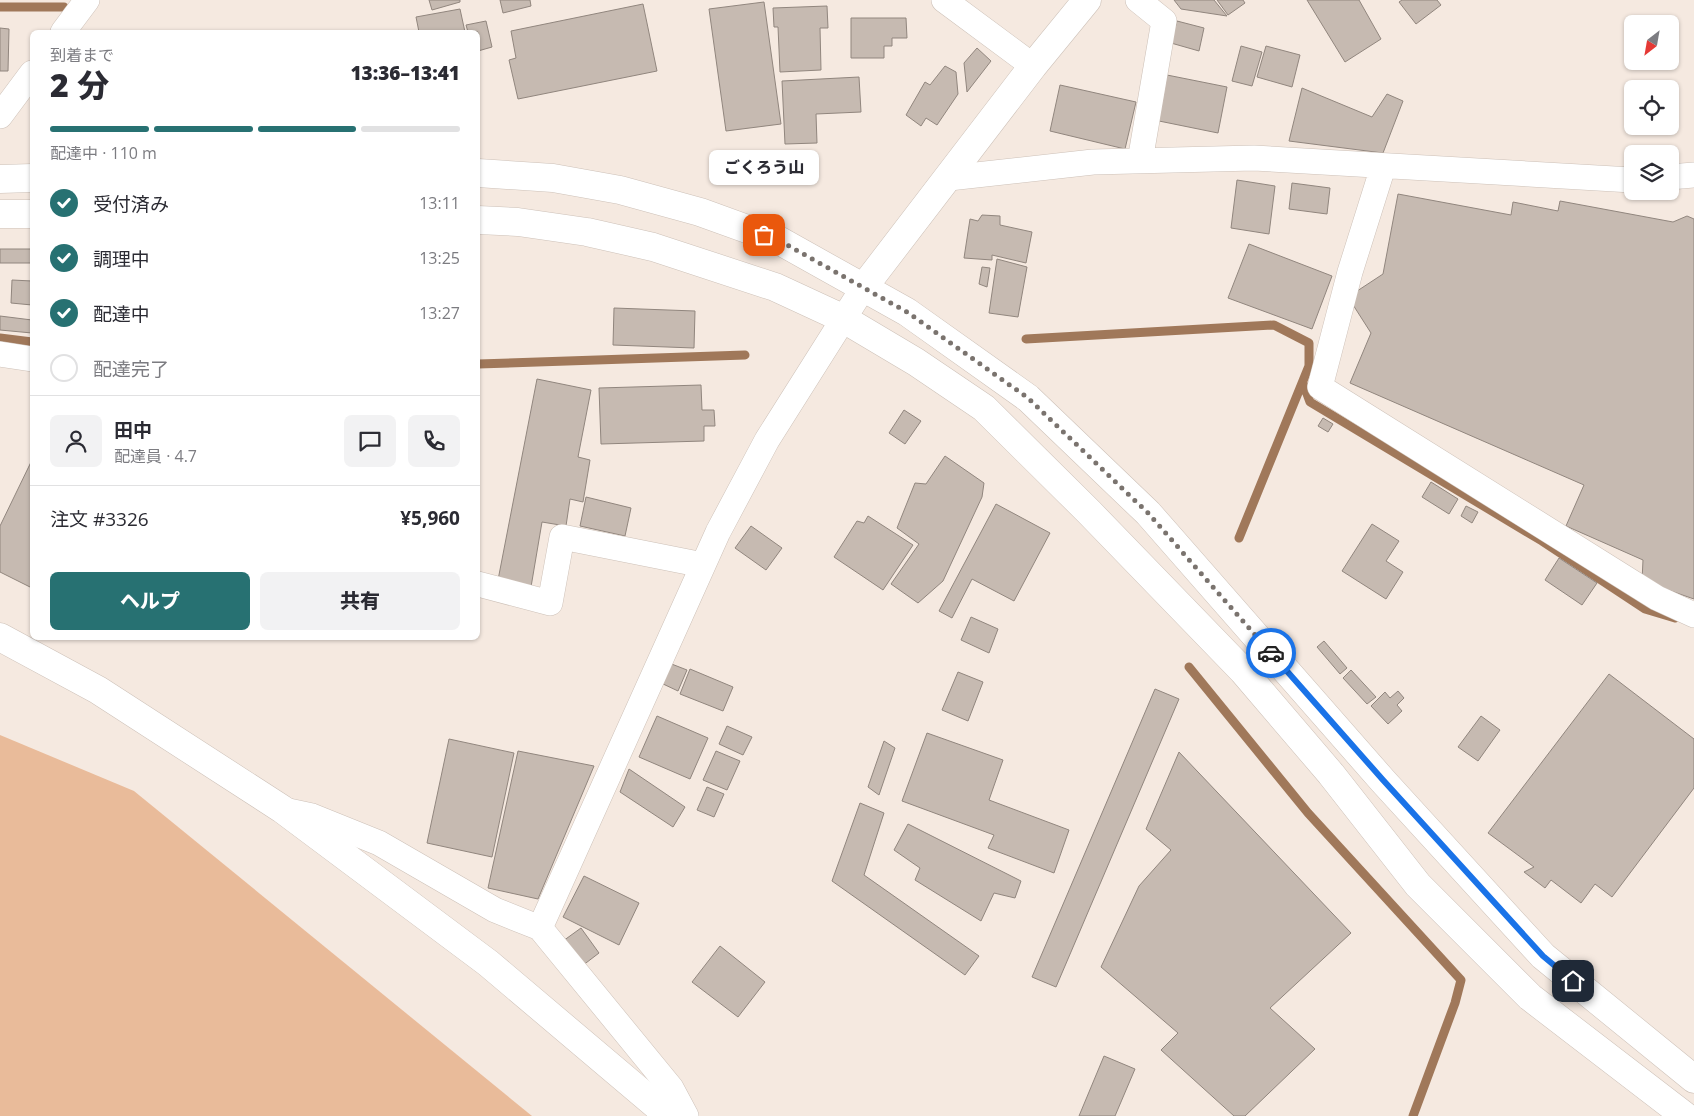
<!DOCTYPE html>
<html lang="ja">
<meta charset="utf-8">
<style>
body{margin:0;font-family:"Open Sans","Noto Sans JP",sans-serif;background:#f2f2f3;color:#2b2b33;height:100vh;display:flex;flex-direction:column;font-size:19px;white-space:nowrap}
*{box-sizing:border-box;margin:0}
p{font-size:16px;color:#7c7c81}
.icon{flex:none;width:28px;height:28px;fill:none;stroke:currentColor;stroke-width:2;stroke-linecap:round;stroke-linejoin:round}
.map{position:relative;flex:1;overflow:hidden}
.panel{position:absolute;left:30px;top:30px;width:450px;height:610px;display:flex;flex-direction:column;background:#fff;border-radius:8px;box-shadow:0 1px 4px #0004}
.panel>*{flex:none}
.needle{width:32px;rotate:211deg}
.controls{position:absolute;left:1624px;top:15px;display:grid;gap:10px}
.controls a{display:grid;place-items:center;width:55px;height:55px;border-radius:8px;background:#fff;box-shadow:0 1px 4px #0004;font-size:25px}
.pin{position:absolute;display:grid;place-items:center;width:42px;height:42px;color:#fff;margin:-21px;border-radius:10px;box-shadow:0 2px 8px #0006}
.courier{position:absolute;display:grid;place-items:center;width:50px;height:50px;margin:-25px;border:4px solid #1a73e8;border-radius:50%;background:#fff;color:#222;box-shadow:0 1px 6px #0007}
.bubble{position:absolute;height:35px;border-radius:8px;background:#fff;box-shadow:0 1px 4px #0004;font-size:16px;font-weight:800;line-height:35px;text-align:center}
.summary em{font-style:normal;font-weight:800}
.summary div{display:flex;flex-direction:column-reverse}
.summary{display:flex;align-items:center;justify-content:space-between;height:85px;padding:0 20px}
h1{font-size:32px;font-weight:800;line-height:38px}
.bar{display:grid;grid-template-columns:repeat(4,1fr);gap:8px 5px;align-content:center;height:60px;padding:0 20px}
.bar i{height:6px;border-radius:4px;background:#e1e1e2}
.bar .active{background:#277172}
.bar p{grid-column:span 4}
.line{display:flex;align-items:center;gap:12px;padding:0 20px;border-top:1px solid #e1e1e2}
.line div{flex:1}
.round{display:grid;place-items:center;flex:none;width:52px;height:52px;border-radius:8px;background:#f2f2f3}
ol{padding:0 20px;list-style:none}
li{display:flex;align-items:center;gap:15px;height:55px}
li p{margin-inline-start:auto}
li .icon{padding:5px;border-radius:50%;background:#277172;color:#fff;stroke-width:4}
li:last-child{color:#7c7c81}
li i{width:28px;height:28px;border:2px solid #e1e1e2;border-radius:50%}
.cta{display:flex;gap:10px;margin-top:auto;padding:10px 20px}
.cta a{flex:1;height:58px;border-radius:8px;background:#277172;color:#fff;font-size:20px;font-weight:800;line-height:58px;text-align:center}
.cta a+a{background:#f2f2f3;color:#2b2b33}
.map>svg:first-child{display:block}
.green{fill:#e9bb9a}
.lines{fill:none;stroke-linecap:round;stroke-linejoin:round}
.stream{stroke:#a0785a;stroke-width:9}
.building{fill:#c6bab1;stroke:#91867e}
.minor-casing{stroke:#cdc1b8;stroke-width:26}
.tertiary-casing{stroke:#cdc1b8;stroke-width:29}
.minor{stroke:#fff;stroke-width:25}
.tertiary{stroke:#fff;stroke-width:28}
.done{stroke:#7a736e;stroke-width:5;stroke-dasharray:0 9}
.route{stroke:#1a73e8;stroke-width:6}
</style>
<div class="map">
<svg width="1694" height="1116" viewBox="0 0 1694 1116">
<rect width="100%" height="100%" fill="#f5e9e0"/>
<path class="green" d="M0 735 134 791 532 1116H0Z"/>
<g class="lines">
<path class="stream" d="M0 7H64
M0 338 32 342
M1026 339 1274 325 1309 343V366L1239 538
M478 364 745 355
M1303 383 1310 402 1542 541 1645 609 1675 618
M1189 667 1308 813 1461 980 1455 1003 1413 1116"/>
</g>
<path class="building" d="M429 0H460V2L432 10Z
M500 0H530L531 6 503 13Z
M1174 0H1214L1227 16 1181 9Z
M1217 0H1243L1245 3 1228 15Z
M1307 0H1359L1381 39 1345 62Z
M1402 0H1437L1441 5 1416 24 1399 2Z
M764 2 781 124 726 131 709 9Z
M643 4 657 71 518 99 509 60 516 58 511 31Z
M827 6 828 28H820L821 70 780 72 778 27H774L773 8Z
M460 9 465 32H419L416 17Z
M851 18H906L907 38H892V46H884V58H851Z
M486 21 492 47 478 51V32H468L466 25Z
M1177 21 1204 28 1199 51 1171 43Z
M0 28 9 29 8 71H0Z
M1241 46 1262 52 1252 86 1232 81Z
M1266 46 1300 55 1292 87 1257 77Z
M977 48 991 61 967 92 964 63Z
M945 66 956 72 958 94 937 125 926 118 921 126 906 115 925 82 930 85Z
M1167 75 1227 87 1218 133 1159 121Z
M859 77 861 112 816 114 817 143 785 144 782 81Z
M1060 85 1136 102 1125 149 1050 131Z
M1302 88 1372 117 1387 94 1403 101 1383 153 1289 141Z
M1237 180 1275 186 1269 234 1231 228Z
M1292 183 1330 188 1327 214 1289 209Z
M1398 194 1511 215 1513 202 1558 211 1560 201 1673 222 1687 216 1694 219V599L1642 581 1643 560 1566 526 1584 485 1350 383 1371 333 1348 297 1383 274Z
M982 215 1000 216V225L1032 232 1026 263 992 255V260L964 258 970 219 978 221Z
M1249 244 1332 276 1312 329 1228 298Z
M0 249H32V263H0Z
M997 259 1027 267 1018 317 989 313Z
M982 267 990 268 987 287 979 284Z
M12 280 32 281V305L11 303Z
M614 308 695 311 694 348 613 345Z
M0 316 32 320V333L0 330Z
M537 379 591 390 578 457 590 460 583 502 570 499 566 526 542 522 531 587 498 580Z
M701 385 702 410H714L715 426H704V441L601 444 599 388Z
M904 410 921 421 905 444 889 433Z
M1323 418 1333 424 1328 432 1318 426Z
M945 456 984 483 982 497 943 581 918 603 891 584 919 544 897 528 915 483 926 484Z
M32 460V588L0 572V526Z
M1431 482 1458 499 1449 514 1422 497Z
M586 497 631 508 625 536 580 526Z
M996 504 1050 533 1014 601 972 579 952 618 939 611Z
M1466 506 1478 512 1472 523 1461 516Z
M868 516 913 545 883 590 834 557 857 521 864 523Z
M1372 524 1399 541 1386 561 1403 572 1386 599 1342 571Z
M751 526 782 548 766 570 735 548Z
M1559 558 1597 583 1582 605 1545 580Z
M971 617 998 629 989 653 961 640Z
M1324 641 1347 668 1340 674 1317 647Z
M669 663 687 670 678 691 661 683Z
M690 669 733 687 723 711 680 694Z
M1351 670 1376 697 1367 704 1343 678Z
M958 672 983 682 968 721 942 710Z
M1609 674 1694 739V788L1612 897 1595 884 1581 903 1551 880 1545 888 1524 872 1534 867 1488 833Z
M1155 689 1179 699 1056 987 1032 977Z
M1398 691 1404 698 1397 705 1402 711 1388 724 1371 706 1385 692 1390 698Z
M657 716 708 738 690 779 639 757Z
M1481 716 1500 730 1478 761 1458 747Z
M727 726 752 737 743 755 719 744Z
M927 733 1003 760 989 800 1069 830 1054 873 988 848 994 835 902 801Z
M449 739 514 753 492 857 427 843Z
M884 741 895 748 879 795 868 787Z
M518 751 594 766 538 899 488 888Z
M716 751 740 761 727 790 703 780Z
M1179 752 1351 933 1270 1008 1315 1049 1245 1116H1234L1161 1050 1178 1033 1101 967 1139 886 1171 850 1146 829Z
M629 769 685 807 673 827 620 792Z
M707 787 724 794 714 817 697 810Z
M860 803 884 813 864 875 979 956 965 975 832 881Z
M908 824 1021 881 1015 898 994 893 981 921 915 880 920 868 894 850Z
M584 876 639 903 619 945 563 917Z
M581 928 599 953 582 966 563 941Z
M720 946 765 982 738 1017 692 982Z
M1104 1056 1135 1069 1115 1116H1079Z"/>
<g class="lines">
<defs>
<path id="minor" d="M944 0 1033 66
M1138 0 1164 21 1140 161
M63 32 87 0
M0 116 32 73
M1383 167 1350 272 1320 387 1657 598 1694 615
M1670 177 1694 175
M949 178 1093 162 1254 158 1632 180
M0 354 32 359
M478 584 550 603 562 537 703 565
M284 810 312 816 379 843 495 910 540 928 671 1088 686 1116
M540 928 718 532 767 440 863 288"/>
<path id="tertiary" d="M478 173 553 178 620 190 700 212 780 241 907 312 1028 398 1148 513 1383 781 1543 956 1694 1079
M0 179 32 178
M0 214H32
M478 220 518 222 587 232 653 247 775 287 842 318 916 362 984 408 1089 512 1243 671 1331 774 1418 885 1530 997 1685 1116
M863 288 1033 66 1087 0
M0 637 98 690 282 809 488 963 669 1116"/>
</defs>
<use href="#minor" class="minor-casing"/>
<use href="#tertiary" class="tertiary-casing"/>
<use href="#minor" class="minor"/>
<use href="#tertiary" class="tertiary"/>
</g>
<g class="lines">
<path class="done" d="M764 235 780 241 907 312 1028 398 1148 513 1271 653"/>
<path class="route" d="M1271 653 1383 780 1543 956 1573 981"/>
</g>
</svg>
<div class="controls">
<a><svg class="needle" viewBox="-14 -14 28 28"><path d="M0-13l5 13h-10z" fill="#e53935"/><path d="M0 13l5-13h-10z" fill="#7c7c81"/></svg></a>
<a><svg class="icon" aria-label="locate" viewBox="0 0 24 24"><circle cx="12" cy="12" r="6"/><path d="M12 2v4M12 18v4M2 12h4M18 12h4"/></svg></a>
<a><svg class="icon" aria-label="layers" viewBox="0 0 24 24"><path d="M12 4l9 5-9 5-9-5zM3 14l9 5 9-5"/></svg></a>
</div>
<div class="pin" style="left:764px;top:235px;background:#ea580c"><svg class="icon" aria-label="bag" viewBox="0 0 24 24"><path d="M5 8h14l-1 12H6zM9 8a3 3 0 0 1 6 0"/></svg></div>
<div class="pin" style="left:1573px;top:981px;background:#1f2937"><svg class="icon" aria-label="home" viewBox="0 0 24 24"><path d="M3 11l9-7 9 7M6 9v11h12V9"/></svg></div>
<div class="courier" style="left:1271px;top:653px"><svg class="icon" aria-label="car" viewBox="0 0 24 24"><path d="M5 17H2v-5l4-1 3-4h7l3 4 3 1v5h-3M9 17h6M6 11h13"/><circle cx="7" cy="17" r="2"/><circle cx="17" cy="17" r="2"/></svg></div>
<div class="bubble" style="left:709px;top:150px;width:110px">ごくろう山</div>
<section class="panel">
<div class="summary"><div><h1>2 分</h1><p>到着まで</p></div><em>13:36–13:41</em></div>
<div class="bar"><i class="active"></i><i class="active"></i><i class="active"></i><i></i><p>配達中 · 110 m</p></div>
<ol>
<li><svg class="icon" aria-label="check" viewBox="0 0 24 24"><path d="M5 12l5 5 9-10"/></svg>受付済み<p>13:11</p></li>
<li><svg class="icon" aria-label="check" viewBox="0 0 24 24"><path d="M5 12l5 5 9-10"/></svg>調理中<p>13:25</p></li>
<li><svg class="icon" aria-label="check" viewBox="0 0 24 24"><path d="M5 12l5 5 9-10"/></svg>配達中<p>13:27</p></li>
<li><i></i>配達完了</li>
</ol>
<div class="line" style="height:90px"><a class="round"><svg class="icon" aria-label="person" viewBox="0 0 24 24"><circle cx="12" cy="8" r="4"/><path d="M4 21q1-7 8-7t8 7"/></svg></a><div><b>田中</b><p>配達員 · 4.7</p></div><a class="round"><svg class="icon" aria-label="chat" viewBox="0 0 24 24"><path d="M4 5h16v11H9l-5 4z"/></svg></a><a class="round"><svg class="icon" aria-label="phone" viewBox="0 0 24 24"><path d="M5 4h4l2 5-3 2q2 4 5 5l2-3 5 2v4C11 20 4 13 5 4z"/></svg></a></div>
<div class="line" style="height:65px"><div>注文 #3326</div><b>¥5,960</b></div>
<div class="cta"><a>ヘルプ</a><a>共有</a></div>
</section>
</div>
